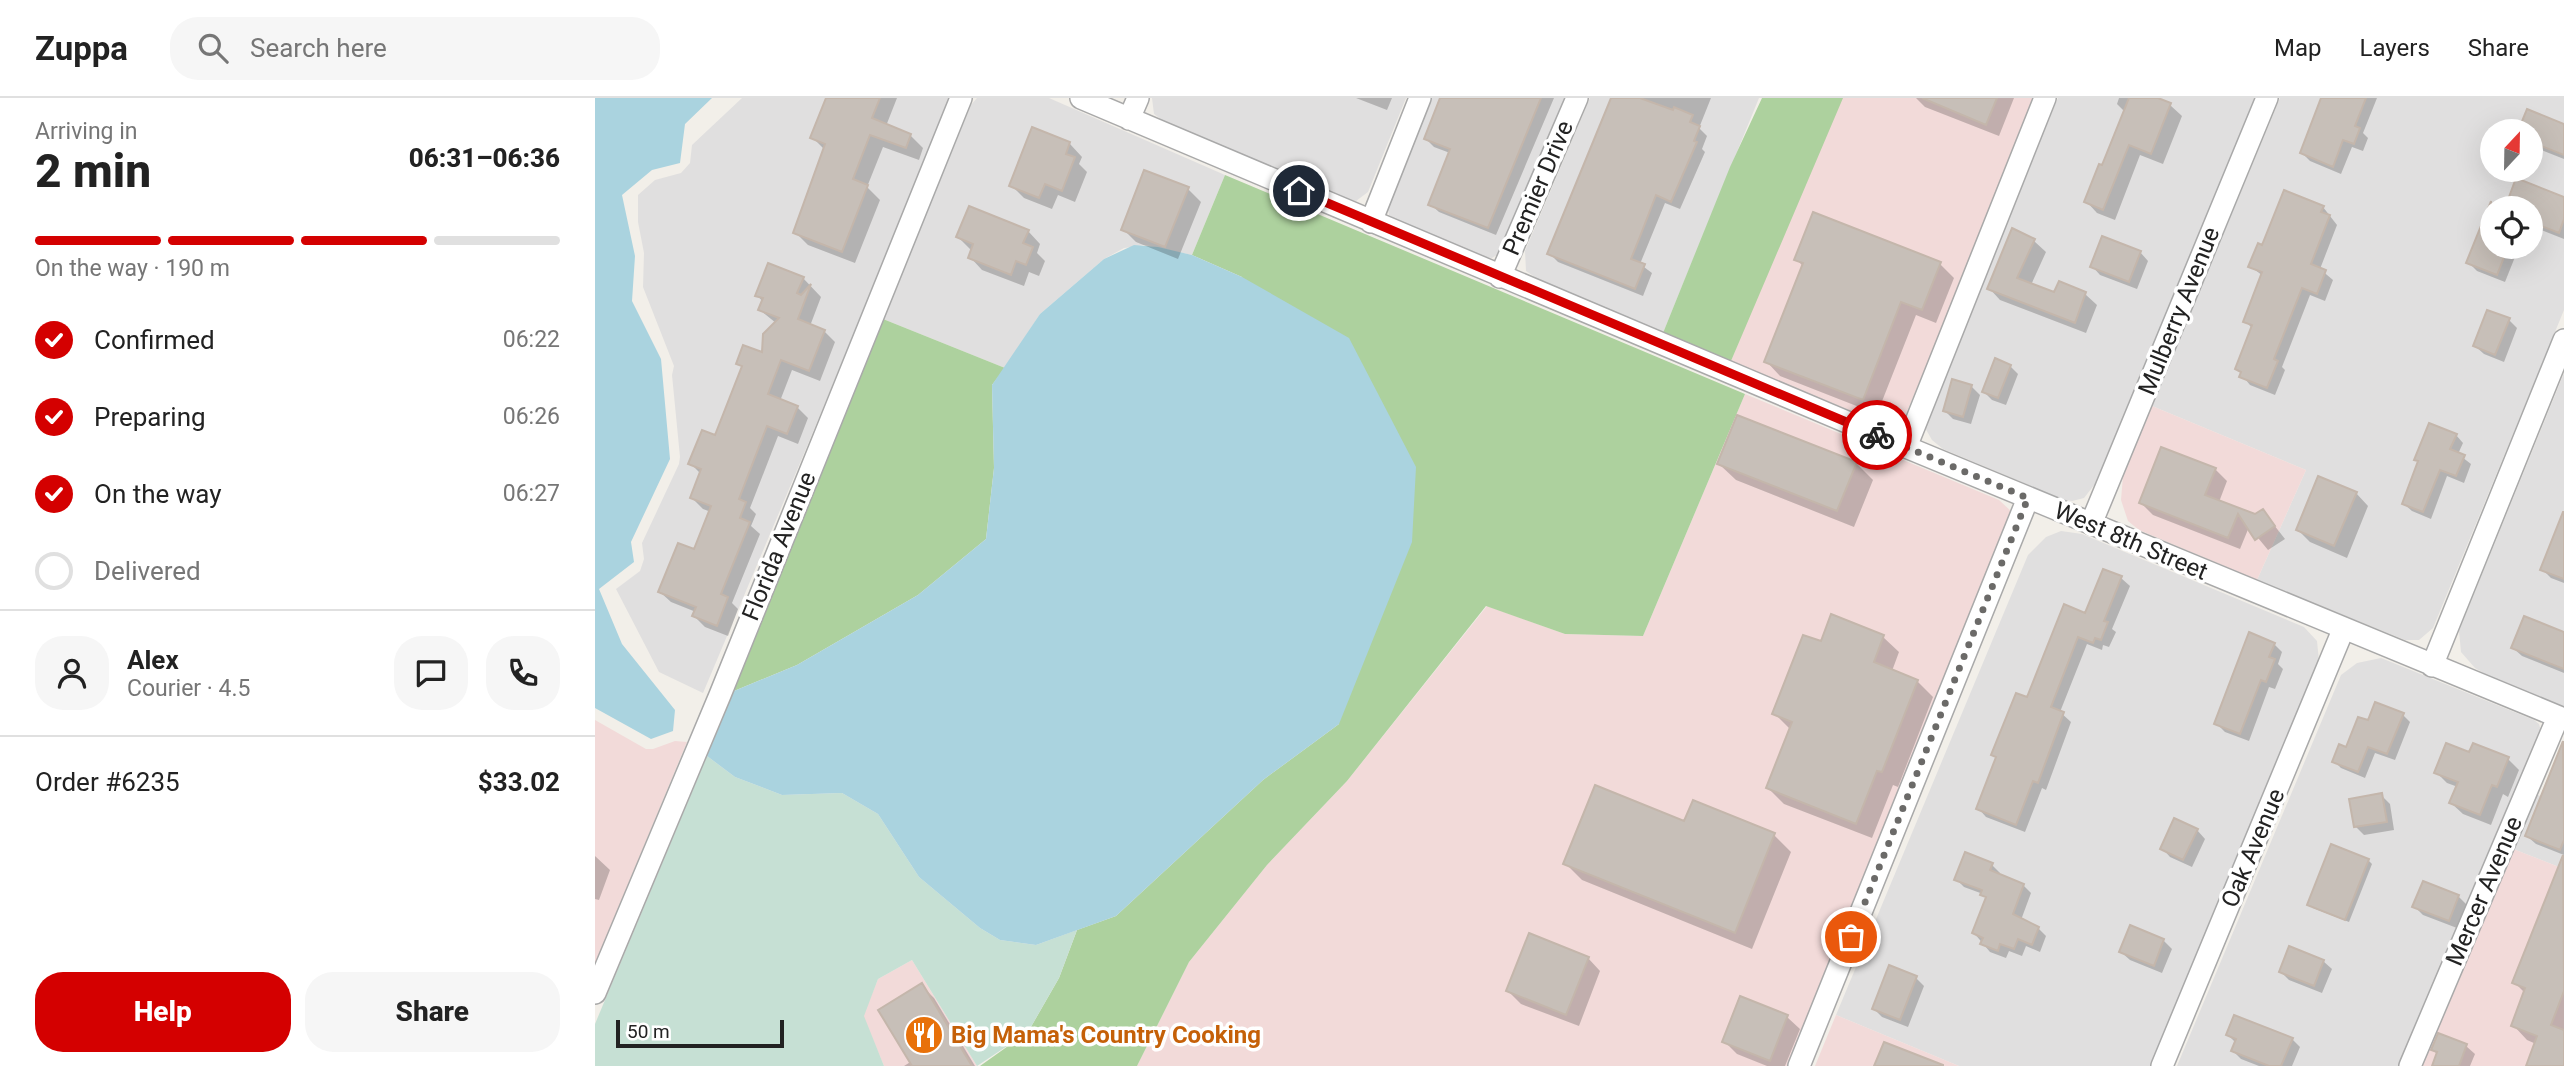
<!DOCTYPE html>
<meta charset="utf-8">
<style>
body{margin:0;font-family:Roboto,sans-serif;background:#f6f6f6;color:#222;height:100vh;display:flex;flex-direction:column;font-size:26px;white-space:nowrap}
*{box-sizing:border-box;margin:0}
p{font-size:23px;color:#767676}
.icon{flex:none;width:38px;height:38px;fill:none;stroke:currentColor;stroke-width:2;stroke-linecap:round;stroke-linejoin:round}
.map{position:relative;flex:1;overflow:hidden}
.side{display:flex;flex-direction:column;background:#fff;width:595px}
.side>*{flex:none}
.needle{width:46px;rotate:22deg}
.fabs{position:absolute;left:1885px;top:21px;display:grid;gap:14px}
.fabs a{display:grid;place-items:center;width:63px;height:63px;border-radius:50%;background:#fff;box-shadow:0 7px 28px #0002;font-size:35px}
.scale{position:absolute;left:21px;bottom:18px;width:168px;box-sizing:border-box;padding-left:7px;border:4px solid #222;border-top:0;font-size:19px;line-height:24px;white-space:nowrap;color:#222;-webkit-text-stroke:5px #fff;paint-order:stroke}
.pin{position:absolute;display:grid;place-items:center;width:60px;height:60px;color:#fff;margin:-30px;border:4px solid #fff;border-radius:50%;box-shadow:0 2px 7px #0007}
.courier{position:absolute;display:grid;place-items:center;width:70px;height:70px;margin:-35px;border:5px solid #d40000;border-radius:50%;background:#fff;color:#222;box-shadow:0 2px 9px #0007}
.overview em{font-style:normal;font-weight:800}
.overview div{display:flex;flex-direction:column-reverse}
.overview{display:flex;align-items:center;justify-content:space-between;height:119px;padding:0 35px}
h1{font-size:46px;font-weight:800;line-height:52px}
.bar{display:grid;grid-template-columns:repeat(4,1fr);gap:10px 7px;align-content:center;height:84px;padding:0 35px}
.bar i{height:9px;border-radius:5px;background:#e0e0e0}
.bar .on{background:#d40000}
.bar p{grid-column:span 4}
.line{display:flex;align-items:center;gap:18px;padding:0 35px;border-top:2px solid #e0e0e0}
.line div{flex:1}
.round{display:grid;place-items:center;flex:none;width:74px;height:74px;border-radius:28px;background:#f6f6f6}
ol{padding:0 35px;list-style:none}
li{display:flex;align-items:center;gap:21px;height:77px}
li p{margin-inline-start:auto}
li .icon{padding:7px;border-radius:50%;background:#d40000;color:#fff;stroke-width:4}
li:last-child{color:#767676}
li i{width:38px;height:38px;border:4px solid #e0e0e0;border-radius:50%}
.primary-button{display:flex;gap:14px;margin-top:auto;padding:14px 35px}
.primary-button a{flex:1;height:80px;border-radius:28px;background:#d40000;color:#fff;font-size:28px;font-weight:800;line-height:80px;text-align:center}
.primary-button a+a{background:#f6f6f6;color:#222}
header{display:flex;align-items:center;gap:42px;box-sizing:border-box;height:98px;padding:0 35px;background:#fff;border-bottom:2px solid #e0e0e0}
header strong{font-size:33px}
nav{display:flex;gap:38px;margin-inline-start:auto;font-size:24px}
.search{width:490px;height:63px;background:#f6f6f6;display:flex;align-items:center;gap:18px;box-sizing:border-box;padding:0 24px;border-radius:28px;color:#767676;font-size:26px}
main{display:flex;flex:1;min-height:0}
.map>svg:first-child{display:block}
.residential{fill:#e0dfdf;fill-rule:evenodd}
.commercial{fill:#f2dad9}
.forest{fill:#add19e}
.wetland{fill:#c6e0d4}
.water{fill:#aad3df}
.shadow{fill:#0003}
.building{fill:#c7bfb8;stroke:#c4b6ab;stroke-width:2}
.lines{fill:none;stroke-linecap:round;stroke-linejoin:round}
.minor-casing{stroke:#a9a9a9;stroke-width:24}
.minor{stroke:#fff;stroke-width:21}
.done{stroke:#6b6a68;stroke-width:7;stroke-dasharray:0 12.6}
.route{stroke:#d40000;stroke-width:9}
.labels{text-anchor:middle;dominant-baseline:central;stroke-width:7;stroke-linejoin:round;paint-order:stroke}
.street-label{font-size:24px;fill:#222;stroke:#fff}
.food-label{font-size:24px;font-weight:bold;fill:#c56008;stroke:#fff;text-anchor:start}
</style>
<header>
<strong>Zuppa</strong>
<div class="search"><svg class="icon" aria-label="search" viewBox="0 0 24 24"><circle cx="10" cy="10" r="6"/><path d="M15 15l6 6"/></svg>Search here</div>
<nav><a>Map</a><a>Layers</a><a>Share</a></nav>
</header>
<main>
<section class="side">
<div class="overview"><div><h1>2 min</h1><p>Arriving in</p></div><em>06:31–06:36</em></div>
<div class="bar"><i class="on"></i><i class="on"></i><i class="on"></i><i></i><p>On the way · 190 m</p></div>
<ol>
<li><svg class="icon" aria-label="check" viewBox="0 0 24 24"><path d="M5 12l5 5 9-10"/></svg>Confirmed<p>06:22</p></li>
<li><svg class="icon" aria-label="check" viewBox="0 0 24 24"><path d="M5 12l5 5 9-10"/></svg>Preparing<p>06:26</p></li>
<li><svg class="icon" aria-label="check" viewBox="0 0 24 24"><path d="M5 12l5 5 9-10"/></svg>On the way<p>06:27</p></li>
<li><i></i>Delivered</li>
</ol>
<div class="line" style="height:126px"><a class="round"><svg class="icon" aria-label="person" viewBox="0 0 24 24"><circle cx="12" cy="8" r="4"/><path d="M4 21q1-7 8-7t8 7"/></svg></a><div><b>Alex</b><p>Courier · 4.5</p></div><a class="round"><svg class="icon" aria-label="chat" viewBox="0 0 24 24"><path d="M4 5h16v11H9l-5 4z"/></svg></a><a class="round"><svg class="icon" aria-label="phone" viewBox="0 0 24 24"><path d="M5 4h4l2 5-3 2q2 4 5 5l2-3 5 2v4C11 20 4 13 5 4z"/></svg></a></div>
<div class="line" style="height:91px"><div>Order #6235</div><b>$33.02</b></div>
<div class="primary-button"><a>Help</a><a>Share</a></div>
</section>
<div class="map">
<svg width="1969" height="968" viewBox="0 0 1969 968">
<rect width="100%" height="100%" fill="#f2efe9"/>
<path class="residential" d="M147 0H356L213 346 108 595 64 574 21 491 45 473 49 461 47 445 84 366 85 359 77 277 79 268 48 189 49 155 43 124V97L60 82 86 75 95 65 97 47Z
M382 0H454L630 77 597 157 550 147 529 150 509 161 445 216 410 270 288 221 376 7Z
M557 0H811L773 94 761 103 752 101 570 24 559 16Z
M834 0H971L905 155 897 160 889 159 802 122 794 117 792 106Z
M995 0H1164L1068 235 949 185 931 173 930 153Z
M1463 0H1661L1500 386 1489 400 1477 403 1469 402 1348 351 1337 342 1329 328 1330 319Z
M1685 0H1969V212L1838 530 1824 542H1810L1662 482 1711 372 1557 308ZM1897 33H1936V72H1897ZM1897 110H1936V149H1897Z
M1969 275V610L1900 582 1880 570 1866 554 1864 533Z
M1466 433 1487 436 1709 529 1722 543 1724 563 1555 968H1364L1241 917 1433 457 1451 439Z
M1786 560 1939 622 1944 626 1947 636 1813 968H1582L1746 577 1762 565Z
M1936 694 1969 708V771L1913 749Z"/>
<path class="commercial" d="M1242 0H1444L1310 318 1305 325 1295 327 1268 318 1136 263Z
M1150 296 1404 402 1417 414 1294 722 1192 968H542L594 864 672 767 752 683 892 508 970 536 1048 538Z
M1557 308 1711 372 1662 482 1544 432 1533 423 1526 402 1528 378Z
M0 622 51 651H58L80 643 92 644 0 866Z
M1913 749 1969 771V968H1822Z
M317 862 382 968H289L268 918 283 881Z
M1241 917 1364 968H1220Z"/>
<path class="forest" d="M1167 0H1248L1136 263 1068 235 1135 69Z
M630 77 1150 296 1048 538 970 536 891 508 752 683 672 767 594 864 542 968H385L433 934 464 880 482 832 521 818 668 682 744 626 647 179 597 157Z
M288 221 410 270 397 287 399 370 391 441 323 497 202 567 139 593Z"/>
<path class="wetland" d="M112 658 140 679 187 697 247 695 283 716 324 779 385 830 405 842 441 847 482 832 464 880 433 934 382 968 317 862 283 881 269 918 289 968H0V926Z"/>
<path class="water" d="M0 0H117L90 26 85 65 57 72 27 97 40 158 37 203 66 261 75 361 36 444 39 464 4 491 27 546 80 612 78 633 56 641 0 610Z
M539 147 563 149 597 157 647 179 754 240 821 369 817 444 744 626 668 682 521 818 441 847 405 842 385 830 324 779 283 716 247 695 187 697 140 679 112 658 139 593 202 567 323 497 391 441 399 370 397 287 445 216 509 161Z"/>
<path class="shadow" d="M233 0H302L291 28 315 37 328 50 324 62 288 49 272 89 285 102 260 165 213 147 200 134 230 52 217 39Z
M761 0H797L792 12Z
M848 0H959L901 137 844 114 835 106 855 55 839 49 831 41Z
M1018 0H1116L1104 30 1112 38 1107 51 1110 54 1085 111 1070 105 1045 166 1057 175 1048 198 963 164 954 155Z
M1321 0H1419L1404 38 1330 9Z
M1524 0H1558L1575 7 1587 18 1568 66 1545 57 1520 122 1502 115 1491 103 1530 14 1522 6Z
M1735 0H1782L1768 35 1773 40 1768 53 1757 49 1746 76 1715 63 1707 55Z
M1933 14 1969 28V61L1936 48V33H1925Z
M438 31 475 46 487 59 484 66 492 74 480 104 463 97 457 111 429 100 416 87Z
M1922 82 1969 101V141L1936 128V110H1911Z
M593 91 606 104 583 161 541 144 528 131Z
M1728 109 1742 127 1725 171 1738 182 1730 203 1715 197 1687 269 1690 272 1680 297 1655 287 1642 271 1658 231 1650 223 1668 178 1655 168 1668 149Z
M1886 132 1897 137V149H1924L1910 184 1882 173 1874 165Z
M433 133 445 146 442 155 450 163 444 178 434 174 429 188 387 172 375 159 377 153 363 139Z
M1439 143 1451 154 1436 187 1460 197 1490 196 1502 207 1491 235 1405 202 1394 190Z
M1545 154 1553 163 1542 191 1505 177 1497 168Z
M1201 161 1345 166 1359 180 1341 225 1321 217 1282 316 1185 278 1171 263 1208 168Z
M208 180 226 199 215 228 229 233 240 244 225 283 197 272 185 303 202 309 213 320 203 346 183 338 155 410 161 416 156 428 165 436 137 505 143 511 133 538 110 529 99 518 101 514 76 504 65 494 100 454 116 414 108 411 97 400 106 376 95 365 121 340 148 271 143 265 169 257 181 225 165 212 168 204 162 197Z
M1914 222 1922 230 1909 264 1889 256 1880 248Z
M1415 268 1423 276 1411 307 1397 302 1389 294Z
M1376 288 1385 297 1376 326 1358 321 1350 313Z
M1861 337 1868 345 1863 356 1876 366 1869 385 1852 378 1836 421 1817 413 1809 406Z
M1261 365 1278 382 1259 429 1141 382 1124 366Z
M1620 371 1632 383 1624 404 1660 418 1668 413 1690 441 1673 452 1654 429 1645 451 1558 417 1546 405Z
M1761 395 1773 408 1752 460 1715 444 1703 432Z
M1969 429V485L1956 480 1947 471Z
M1509 473 1526 480 1535 488 1517 531 1521 534 1514 549 1508 547 1507 552 1492 546 1465 614 1476 624 1451 692 1447 690 1430 734 1391 719 1383 710 1402 661 1398 657 1491 517Z
M1969 535V575L1927 558 1918 550Z
M1288 539 1304 554 1297 573 1322 583 1338 599 1303 689 1298 687 1277 740 1189 706 1173 690 1196 632 1179 615 1227 546Z
M1679 546 1687 554 1683 566 1688 571 1680 591 1674 589 1654 643 1630 634 1621 625Z
M1808 617 1815 624 1800 662 1780 655 1770 680 1746 670 1739 663 1752 651 1774 625Z
M1875 656 1913 661 1924 672 1913 699 1908 696 1896 727 1868 716 1856 705 1863 689 1852 685 1841 674Z
M1964 657 1969 659V757L1941 746 1932 738Z
M1786 697 1795 706 1799 732 1769 737 1761 729Z
M1099 705 1179 737 1196 754 1157 851 987 782 970 765 1090 725Z
M1602 732 1610 741 1597 769 1575 759 1567 750Z
M0 758 15 772 4 802 0 801Z
M1773 762 1777 766 1754 824 1718 810 1714 806Z
M1397 767 1405 775 1404 777 1428 787 1436 795 1426 822 1443 830 1451 838 1445 854 1431 848 1427 858 1414 853 1411 860 1395 854 1379 835 1392 801 1388 796 1369 789 1361 781Z
M1960 781 1969 784V968H1933L1941 946 1932 942 1918 927 1930 895 1920 885Z
M1863 798 1872 807 1862 830 1828 817 1819 808Z
M1568 842 1577 851 1567 875 1535 862 1526 854Z
M993 860 1005 873 984 928 926 906 913 893Z
M1728 863 1737 871 1727 895 1694 882 1686 874Z
M1321 880 1329 888 1313 929 1287 919 1279 911Z
M326 887 339 900 380 968H309L317 963Z
M1192 919 1205 931 1190 968H1172L1142 956 1129 943Z
M1633 937 1697 941 1705 949 1697 968H1664L1646 961 1638 953 1641 945Z
M1871 948 1880 956 1875 968H1839L1843 957 1838 952Z"/>
<path class="building" d="M231 0H285L277 20 316 36 311 50 275 37 258 81 273 87 247 154 198 135 230 46 215 40Z
M845 0H946L893 130 833 107 855 51 829 41Z
M1016 0H1045L1078 12 1079 9 1098 17 1095 24 1105 28 1099 43 1102 44 1076 104 1061 97 1046 136 1036 161 1050 166 1040 191 952 156Z
M1327 0H1402L1391 27Z
M1534 0H1563L1576 5 1556 56 1534 47 1508 112 1489 104 1504 66 1507 67Z
M1726 0H1771L1760 28 1765 30 1759 46 1748 42 1738 69 1705 55Z
M1932 11 1969 26V57L1936 44V33H1923Z
M437 29 475 44 471 56 480 59 467 93 450 86 444 100 414 88Z
M549 72 594 89 570 149 526 132Z
M1921 80 1969 99V121L1964 135 1936 124V110H1910Z
M1689 92 1729 108 1726 114 1735 117 1716 166 1731 172 1722 196 1707 190 1679 261 1683 263 1672 290 1644 279 1646 274 1640 271 1657 227 1648 224 1667 174 1653 169 1663 145 1667 147Z
M1896 103 1897 149H1913L1902 177 1871 165Z
M374 108 434 132 428 145 438 149 431 167 421 163 416 177 373 160 378 146 361 139Z
M1218 114 1346 164 1327 212 1306 204 1268 302 1169 264 1208 165 1199 162Z
M1417 130 1440 141 1422 180 1459 194 1464 183 1491 194 1480 225 1392 191Z
M1507 138 1546 153 1534 184 1495 169Z
M173 165 209 179 202 195 206 197 216 186 203 221 230 232 214 273 186 262 173 296 203 308 192 336 172 328 144 401 151 404 145 420 155 424 126 496 133 499 122 528 97 518 101 509 63 494 83 445 99 451 116 408 95 400 106 371 93 366 107 332 120 337 147 268 141 266 148 247 167 254 168 236 184 220 163 212 168 200 160 198Z
M1892 212 1915 220 1900 257 1878 248Z
M1400 260 1416 267 1403 300 1387 294Z
M1357 281 1377 287 1368 319 1348 313Z
M1142 317 1262 364 1242 413 1122 366Z
M1834 325 1862 336 1855 351 1870 357 1861 378 1845 372 1828 414 1807 406 1823 363 1819 362Z
M1566 349 1621 370 1610 397 1660 416 1668 411 1680 428 1660 442 1643 416 1633 440 1544 405Z
M1723 378 1762 394 1739 448 1701 432Z
M1968 414H1969V481L1945 472Z
M1508 471 1527 478 1509 523 1513 524 1506 542 1500 540 1498 545 1483 539 1456 609 1469 614 1443 685 1438 683 1421 727 1381 711 1401 659 1396 657 1421 595 1432 599 1469 506 1490 515Z
M1236 516 1289 537 1279 564 1323 582 1287 674 1282 673 1261 726 1171 690 1197 624 1177 616 1208 537 1226 543Z
M1929 518 1969 534V571L1916 550Z
M1654 534 1680 545 1674 559 1680 561 1671 584 1666 582 1645 636 1619 626Z
M1780 604 1809 615 1792 656 1773 649 1763 674 1737 664 1744 646 1751 649 1763 619 1773 622Z
M1968 643 1969 742 1965 752 1930 738Z
M1851 645 1874 654 1878 645 1914 659 1902 689 1897 687 1885 717 1854 705 1863 684 1839 675Z
M1000 687 1089 723 1098 702 1180 735 1140 835 968 766Z
M1787 695 1792 724 1759 729 1754 701Z
M1579 720 1603 731 1588 762 1565 751Z
M1736 746 1774 761 1750 822 1712 807Z
M1370 754 1398 765 1395 772 1429 786 1418 816 1444 829 1437 847 1423 841 1419 851 1405 846 1403 853 1385 846 1388 840 1377 835 1391 799 1385 797 1387 792 1359 782Z
M1968 757 1969 893 1956 927 1969 932V968H1931L1942 938 1916 928 1930 890 1917 885Z
M1828 783 1864 797 1854 823 1817 809Z
M1535 827 1569 841 1559 868 1524 854Z
M934 835 994 859 971 917 911 893Z
M1694 848 1729 862 1719 888 1684 874Z
M1294 867 1322 878 1305 922 1277 911Z
M327 885 377 968H317L283 912Z
M1145 898 1193 917 1175 963 1127 944Z
M1639 917 1698 940 1686 968H1674L1636 953 1641 941 1631 937Z
M1843 935 1872 946 1864 968H1837L1842 954 1836 952Z
M1289 944 1348 967V968H1279Z"/>
<g class="lines">
<defs>
<path id="minor" d="M486 0 1311 349 1969 621
M534 21 543 0
M776 124 825 0
M905 179 982 0
M1311 349 1450 0
M1496 426 1672 0
M1837 568 1969 242
M0 895 125 597 366 0
M1204 968 1433 400
M1567 968 1748 532
M1815 968 1963 619"/>
</defs>
<use href="#minor" class="minor-casing"/>
<use href="#minor" class="minor"/>
</g>
<g class="lines">
<path class="done" d="M1256 839 1433 400 1282 337"/>
<path class="route" d="M704 93 1282 337"/>
</g>
<defs>
<symbol id="restaurant-disc" viewBox="-11 -11 22 22"><circle r="9.5" fill="#e8710a" stroke="#fff"/><path d="M-5-6h1v4h1v-4h1v4h1v-4h1v5L-1.5 .5V6h-2V.5L-5-1ZM5-6V6H3V1.5H1.5Q1.5-4 5-6Z" fill="#fff"/></symbol>
</defs>
<g fill-rule="evenodd">
<use href="#restaurant-disc" x="307" y="915" width="44" height="44"/>
</g>
<g class="labels">
<g class="street-label">
<text transform="translate(943 90) rotate(-67)">Premier Drive</text>
<text transform="translate(1584 213) rotate(-68)">Mulberry Avenue</text>
<text transform="translate(1536 443) rotate(23)">West 8th Street</text>
<text transform="translate(184 448) rotate(-68)">Florida Avenue</text>
<text transform="translate(1658 750) rotate(-67)">Oak Avenue</text>
<text transform="translate(1889 793) rotate(-67)">Mercer Avenue</text>
</g>
<g class="food-label">
<text x="356" y="937">Big Mama's Country Cooking</text>
</g>
</g>
</svg>
<div class="fabs">
<a><svg class="needle" viewBox="-14 -14 28 28"><path d="M0-13l5 13h-10z" fill="#e53935"/><path d="M0 13l5-13h-10z" fill="#767676"/></svg></a>
<a><svg class="icon" aria-label="locate" viewBox="0 0 24 24"><circle cx="12" cy="12" r="6"/><path d="M12 2v4M12 18v4M2 12h4M18 12h4"/></svg></a>
</div>
<div class="scale">50 m</div>
<div class="pin" style="left:1256px;top:839px;background:#ea580c"><svg class="icon" aria-label="bag" viewBox="0 0 24 24"><path d="M5 8h14l-1 12H6zM9 8a3 3 0 0 1 6 0"/></svg></div>
<div class="pin" style="left:704px;top:93px;background:#1f2937"><svg class="icon" aria-label="home" viewBox="0 0 24 24"><path d="M3 11l9-7 9 7M6 9v11h12V9"/></svg></div>
<div class="courier" style="left:1282px;top:337px"><svg class="icon" aria-label="bike" viewBox="0 0 24 24"><circle cx="6" cy="16" r="4"/><circle cx="18" cy="16" r="4"/><path d="M6 16l4-8h5l3 8M10 8l3 8H6M13 5h3"/></svg></div>
</div>
</main>
